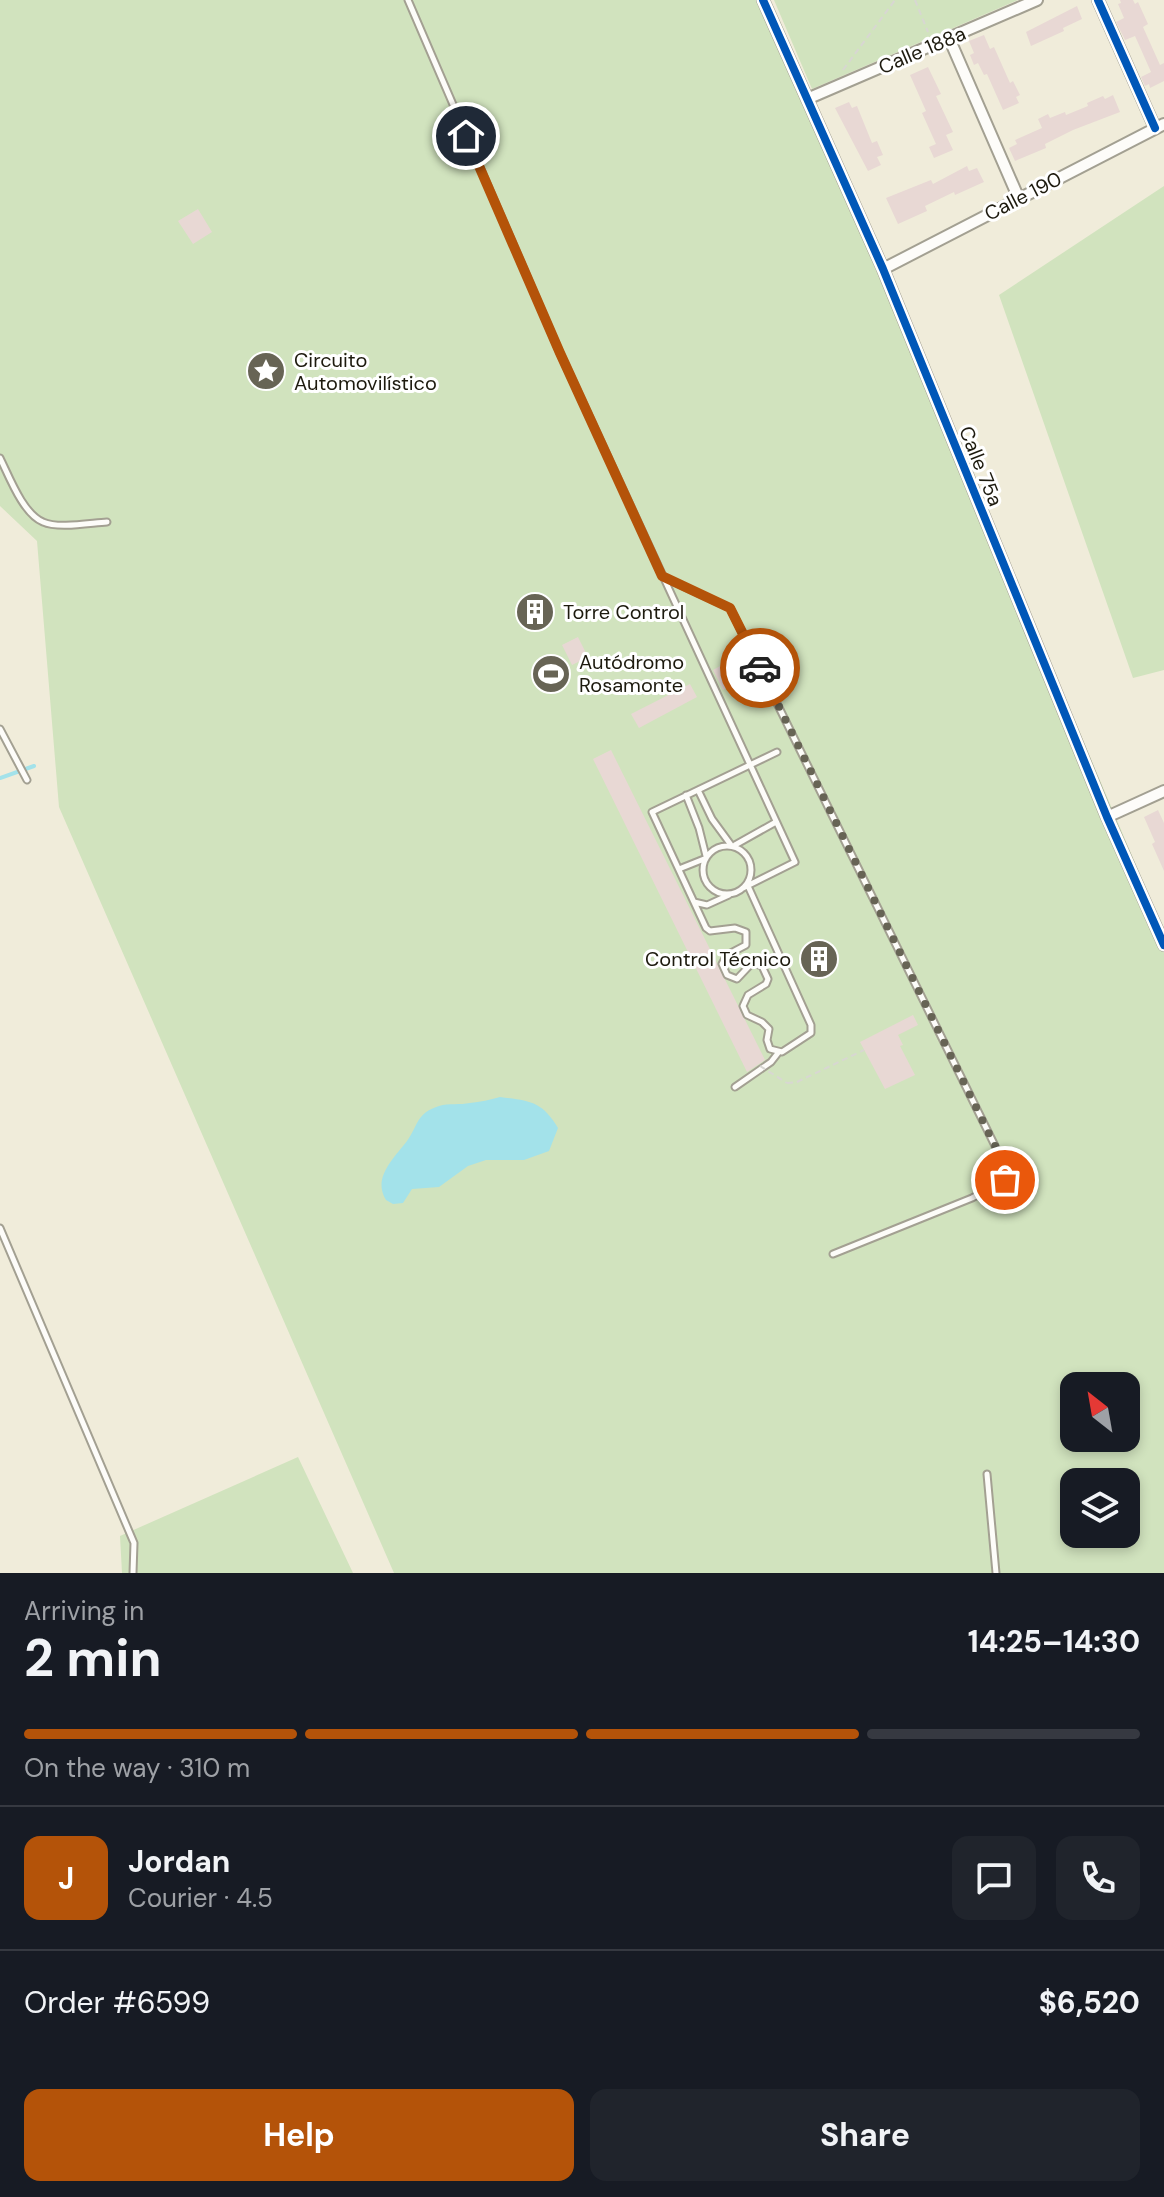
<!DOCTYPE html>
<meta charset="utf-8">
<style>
body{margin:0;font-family:"DM Sans",sans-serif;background:#20242c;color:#f1f3f6;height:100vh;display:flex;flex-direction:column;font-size:30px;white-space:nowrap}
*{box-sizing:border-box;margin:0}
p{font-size:26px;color:#9ea1a6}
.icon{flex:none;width:44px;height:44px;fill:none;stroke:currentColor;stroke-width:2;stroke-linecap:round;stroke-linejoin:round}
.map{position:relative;height:1573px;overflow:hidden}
.details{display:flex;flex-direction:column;background:#171b24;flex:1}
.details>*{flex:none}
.needle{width:52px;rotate:329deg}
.fabs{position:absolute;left:1060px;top:1372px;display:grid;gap:16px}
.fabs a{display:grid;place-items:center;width:80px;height:80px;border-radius:16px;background:#171b24;box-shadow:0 4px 12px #0003;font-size:40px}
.pin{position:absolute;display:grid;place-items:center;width:68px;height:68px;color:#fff;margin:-34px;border:4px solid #fff;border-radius:50%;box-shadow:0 2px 8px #0007}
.courier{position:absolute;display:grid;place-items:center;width:80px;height:80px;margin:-40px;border:6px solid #b45309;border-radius:50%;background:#fff;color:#222;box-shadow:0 2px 10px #0007}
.overview em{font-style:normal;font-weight:700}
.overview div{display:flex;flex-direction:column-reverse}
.overview{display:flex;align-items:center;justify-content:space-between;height:136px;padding:0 24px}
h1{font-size:52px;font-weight:700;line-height:60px}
.bar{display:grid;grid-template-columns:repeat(4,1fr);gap:12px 8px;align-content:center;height:96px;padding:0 24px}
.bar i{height:10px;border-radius:6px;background:#363941}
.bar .on{background:#b45309}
.bar p{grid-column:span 4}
.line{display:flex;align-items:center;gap:20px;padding:0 24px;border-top:2px solid #363941}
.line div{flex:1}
.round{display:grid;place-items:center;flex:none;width:84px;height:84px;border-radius:16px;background:#20242c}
.button{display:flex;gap:16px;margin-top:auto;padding:16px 24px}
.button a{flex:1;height:92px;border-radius:16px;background:#b45309;color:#fff;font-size:32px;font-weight:700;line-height:92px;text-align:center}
.button a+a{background:#20242c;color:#f1f3f6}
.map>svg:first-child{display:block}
.green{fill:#d1e3be;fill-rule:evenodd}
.water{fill:#a3e2ea}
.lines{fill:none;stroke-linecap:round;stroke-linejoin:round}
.stream{stroke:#a3e2ea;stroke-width:4}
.building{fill:#e8d8d4}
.lane-casing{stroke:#a3a092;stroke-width:9}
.street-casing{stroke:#a3a092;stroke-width:14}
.path{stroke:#d8d7d2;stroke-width:2;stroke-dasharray:6 4;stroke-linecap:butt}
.lane{stroke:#fdfcf9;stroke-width:5}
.street{stroke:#fdfcf9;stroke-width:10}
.path-bridge{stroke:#d8d7d2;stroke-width:2;stroke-dasharray:6 4;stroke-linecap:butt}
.cycleway-casing{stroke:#fff;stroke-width:13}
.cycleway{stroke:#0057b8;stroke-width:8}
.done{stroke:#676455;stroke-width:8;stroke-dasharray:0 14.4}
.route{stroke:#b45309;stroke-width:10}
.labels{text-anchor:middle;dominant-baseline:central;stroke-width:6;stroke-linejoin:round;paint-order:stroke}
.street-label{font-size:20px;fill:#1d1a0e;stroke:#fff}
.poi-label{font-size:20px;fill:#1d1a0e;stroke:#fff;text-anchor:start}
</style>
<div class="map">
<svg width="1164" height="1573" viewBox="0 0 1164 1573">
<rect width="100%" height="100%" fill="#f0ecda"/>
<path class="green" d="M0 0H763L883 269 1164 931V1573H394L59 807 37 541 0 506ZM1074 1386H1126V1438H1074ZM1074 1482H1126V1534H1074Z
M774 0H1018L812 89Z
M1164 186V670L1133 678 999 295Z
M298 1457 353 1573H122L120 1536Z"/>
<path class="water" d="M500 1097C530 1101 542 1101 558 1128L549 1151 524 1160H486L468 1166 439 1187 412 1189 403 1203 393 1204 386 1200C372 1178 394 1158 407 1141 418 1126 416 1113 439 1106 449 1103 460 1105 470 1103 480 1102 490 1100 500 1097Z"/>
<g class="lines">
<path class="stream" d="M0 778 34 766"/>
</g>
<path class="building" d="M1120 0H1133L1135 4 1138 2 1148 24 1143 27 1160 65 1164 63V81L1150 88 1149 84 1145 86 1141 77 1151 72 1135 36 1125 40 1116 22 1124 18 1118 4 1121 3Z
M1077 6 1082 19 1063 28 1064 31 1031 46 1026 32Z
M984 35 990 49 994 47 1010 83 1013 81 1020 95 1016 97 1019 103 1003 110 987 74 984 75 978 63 974 65 970 55 974 53 969 41Z
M928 67 941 94 936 96 953 132 946 135 953 150 934 158 929 147 936 144 922 113 926 111 910 75Z
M1113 95 1120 112 1073 130 1045 144 1046 148 1015 161 1009 148 1017 144 1015 140 1042 128 1038 119 1048 114 1050 118 1065 112 1066 115 1088 106 1087 103 1103 96 1105 99Z
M849 102 852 108 857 106 872 143 877 141 883 155 877 157 881 165 868 171 835 108Z
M967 166 969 171 977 168 984 182 955 195 954 192 925 206 927 211 898 224 886 198 931 180 933 184Z
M198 209 212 232 193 244 178 221Z
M545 599 551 610 539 620 542 626 528 625 521 612 524 604Z
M578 637 588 657 572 665 562 645Z
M742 654 753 674 723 690 713 670Z
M690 684 697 697 639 728 631 714Z
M611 750 765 1060 747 1072 593 759Z
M1158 810 1164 823V871L1152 844 1155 842 1144 817Z
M822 940 837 967 816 978 802 951Z
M913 1015 918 1025 898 1035 903 1045 900 1046 915 1075 885 1089 860 1042Z"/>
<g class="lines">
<defs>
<path id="lane" d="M408 0 560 353 795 862 743 888
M0 458C9 476 23 514 43 522 58 529 90 523 107 522
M663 577 730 608 1001 1158 1005 1180 972 1198 833 1254
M0 729 27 780
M698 790 712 819 731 845
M686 795 699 828 706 856
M735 845 776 822
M703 870a24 24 0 1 1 48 0a24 24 0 1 1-48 0Z
M679 869 704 859
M748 886 811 1025V1033L782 1052 770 1049 767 1040 769 1029 762 1022 747 1015 743 1006 748 995 766 984 768 979 762 966 752 963 737 979 727 975 722 964 727 955 746 945V932L735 928 710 931 706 928 652 812 777 752
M694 902 707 905 729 895
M735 1087 771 1062 778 1053
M0 1228 134 1543 133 1573
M987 1474 996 1573"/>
<path id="street" d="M763 0 883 269 1107 817 1164 945
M1098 0 1155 128
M949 38 1019 199
M807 99 1037 0
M883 269 1164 124
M1107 817 1164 791"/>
</defs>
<use href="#lane" class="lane-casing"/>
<use href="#street" class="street-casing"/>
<path class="path" d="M915 0 928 32
M843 70 895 0
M787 1083 797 1082 864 1050"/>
<use href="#lane" class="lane"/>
<use href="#street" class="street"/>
<path class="path-bridge" d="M760 1066 787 1083"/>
<defs>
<path id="cycleway" d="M763 0 883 269 1107 817 1164 945
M1098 0 1155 128"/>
</defs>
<use href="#cycleway" class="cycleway-casing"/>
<use href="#cycleway" class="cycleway"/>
</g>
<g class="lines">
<path class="done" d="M760 668 1001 1158 1005 1180"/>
<path class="route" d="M466 136 560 353 662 576 730 608 760 668"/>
</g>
<defs>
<symbol id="sight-disc" viewBox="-11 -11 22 22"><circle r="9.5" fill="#676455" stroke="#fff"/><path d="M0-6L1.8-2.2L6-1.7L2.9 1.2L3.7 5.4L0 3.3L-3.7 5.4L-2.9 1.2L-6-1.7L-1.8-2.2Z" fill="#fff"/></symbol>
<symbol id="building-disc" viewBox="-11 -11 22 22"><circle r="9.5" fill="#676455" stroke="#fff"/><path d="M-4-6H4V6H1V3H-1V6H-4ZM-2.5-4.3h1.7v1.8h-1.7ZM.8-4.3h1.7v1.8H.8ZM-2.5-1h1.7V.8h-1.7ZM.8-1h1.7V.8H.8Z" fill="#fff"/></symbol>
<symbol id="stadium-disc" viewBox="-11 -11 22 22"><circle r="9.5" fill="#676455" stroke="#fff"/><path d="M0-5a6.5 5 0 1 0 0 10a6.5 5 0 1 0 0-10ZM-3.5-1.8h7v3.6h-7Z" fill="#fff"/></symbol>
</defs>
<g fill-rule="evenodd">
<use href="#sight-disc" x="244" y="349" width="44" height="44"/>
<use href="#building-disc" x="513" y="590" width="44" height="44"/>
<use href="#stadium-disc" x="529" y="652" width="44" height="44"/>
<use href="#building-disc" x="797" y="937" width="44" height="44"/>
</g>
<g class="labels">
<g class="street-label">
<text transform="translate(922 50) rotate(-23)">Calle 188a</text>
<text transform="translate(1023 196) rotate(-27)">Calle 190</text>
<text transform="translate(981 466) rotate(68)">Calle 75a</text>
</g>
<g class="poi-label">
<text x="294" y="360">Circuito<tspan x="294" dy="23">Automovilístico</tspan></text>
<text x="563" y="612">Torre Control</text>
<text x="579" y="662">Autódromo<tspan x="579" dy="23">Rosamonte</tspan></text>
<text x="791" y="959" text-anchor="end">Control Técnico</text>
</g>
</g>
</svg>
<div class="fabs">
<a><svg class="needle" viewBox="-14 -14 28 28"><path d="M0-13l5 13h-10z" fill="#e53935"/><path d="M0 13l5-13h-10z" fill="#9ea1a6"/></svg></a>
<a><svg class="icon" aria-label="layers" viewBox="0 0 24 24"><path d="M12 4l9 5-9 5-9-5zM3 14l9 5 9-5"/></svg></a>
</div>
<div class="pin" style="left:1005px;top:1180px;background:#ea580c"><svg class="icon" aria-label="bag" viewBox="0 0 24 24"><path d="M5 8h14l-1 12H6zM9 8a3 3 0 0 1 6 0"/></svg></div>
<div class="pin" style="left:466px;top:136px;background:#1f2937"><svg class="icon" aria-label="home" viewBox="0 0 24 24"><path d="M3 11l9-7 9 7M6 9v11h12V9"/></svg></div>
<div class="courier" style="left:760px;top:668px"><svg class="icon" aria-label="car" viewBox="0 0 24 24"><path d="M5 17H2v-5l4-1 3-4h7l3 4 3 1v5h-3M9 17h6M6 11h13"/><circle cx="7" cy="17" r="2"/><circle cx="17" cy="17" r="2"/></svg></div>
</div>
<section class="details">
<div class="overview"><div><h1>2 min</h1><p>Arriving in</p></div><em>14:25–14:30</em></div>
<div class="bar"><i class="on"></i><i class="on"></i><i class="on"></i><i></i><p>On the way · 310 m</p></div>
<div class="line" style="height:144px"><b class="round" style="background:#b45309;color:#fff">J</b><div><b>Jordan</b><p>Courier · 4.5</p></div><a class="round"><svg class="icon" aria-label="chat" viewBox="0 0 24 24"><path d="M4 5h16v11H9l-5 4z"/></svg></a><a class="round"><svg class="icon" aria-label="phone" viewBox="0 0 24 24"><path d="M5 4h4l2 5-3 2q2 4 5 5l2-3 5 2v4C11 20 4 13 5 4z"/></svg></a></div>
<div class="line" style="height:104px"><div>Order #6599</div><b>$6,520</b></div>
<div class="button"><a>Help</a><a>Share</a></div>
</section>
